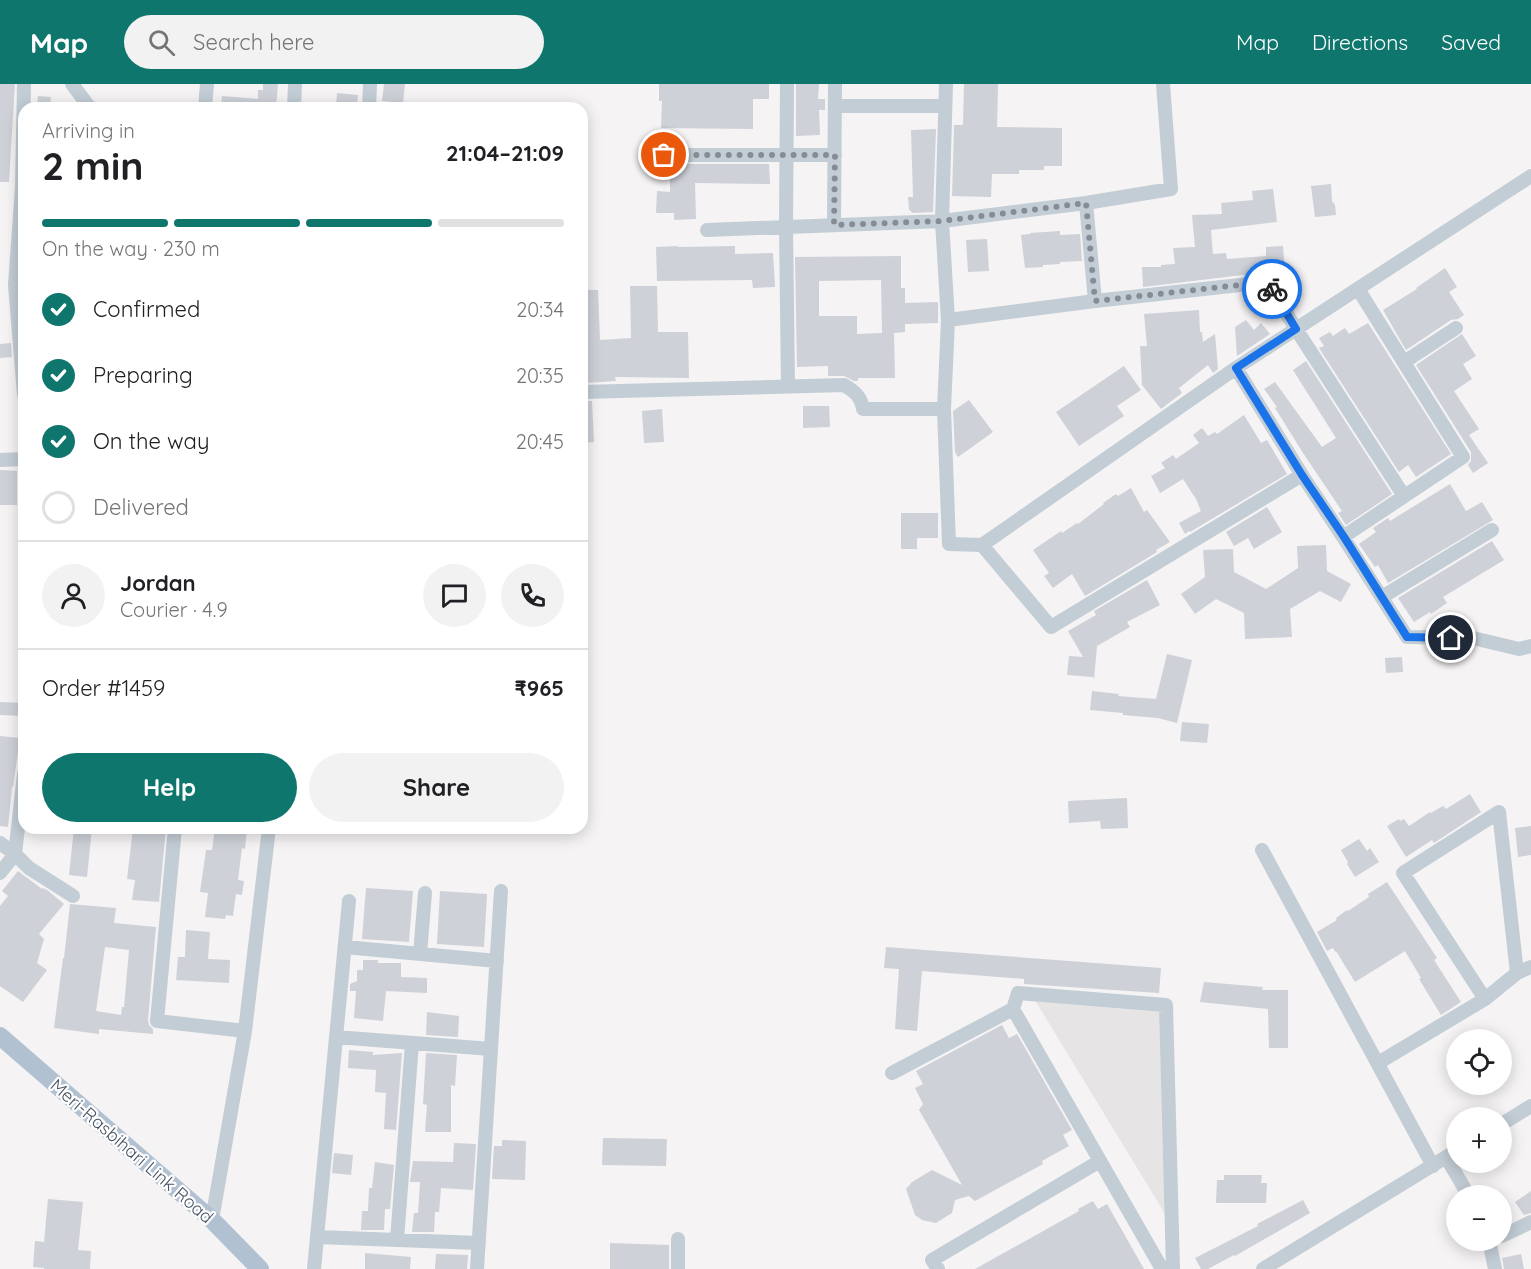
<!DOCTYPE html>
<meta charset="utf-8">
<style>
body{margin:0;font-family:Quicksand,sans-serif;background:#f2f2f2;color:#202124;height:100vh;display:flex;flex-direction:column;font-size:22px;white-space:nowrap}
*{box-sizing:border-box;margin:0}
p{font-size:20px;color:#757577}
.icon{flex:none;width:33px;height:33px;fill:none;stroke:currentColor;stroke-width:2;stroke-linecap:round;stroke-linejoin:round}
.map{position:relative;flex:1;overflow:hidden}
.sheet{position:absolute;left:18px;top:18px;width:570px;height:732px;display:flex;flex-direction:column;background:#fff;border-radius:18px;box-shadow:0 3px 15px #0003}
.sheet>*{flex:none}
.tools{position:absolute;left:1446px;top:945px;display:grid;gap:12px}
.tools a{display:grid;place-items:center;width:66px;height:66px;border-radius:50%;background:#fff;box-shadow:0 3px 15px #0003;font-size:30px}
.pin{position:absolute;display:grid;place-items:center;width:51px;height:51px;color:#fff;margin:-26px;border:3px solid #fff;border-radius:50%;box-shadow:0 2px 6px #0007}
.courier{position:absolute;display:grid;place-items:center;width:60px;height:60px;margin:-30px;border:4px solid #1a73e8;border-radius:50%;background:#fff;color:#222;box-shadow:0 2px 8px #0007}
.overview em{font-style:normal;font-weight:700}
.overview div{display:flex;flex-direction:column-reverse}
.overview{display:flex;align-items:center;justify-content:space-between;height:102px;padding:0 24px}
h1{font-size:39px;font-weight:700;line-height:45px}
.bar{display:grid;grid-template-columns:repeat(4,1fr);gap:9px 6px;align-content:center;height:72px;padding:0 24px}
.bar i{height:8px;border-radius:4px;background:#e0e0e0}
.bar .on{background:#0f766e}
.bar p{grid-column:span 4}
.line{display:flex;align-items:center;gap:15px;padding:0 24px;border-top:2px solid #e0e0e0}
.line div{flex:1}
.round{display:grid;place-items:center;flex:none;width:63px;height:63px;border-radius:32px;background:#f2f2f2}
ol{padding:0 24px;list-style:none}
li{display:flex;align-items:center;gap:18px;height:66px}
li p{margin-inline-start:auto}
li .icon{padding:6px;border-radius:50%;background:#0f766e;color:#fff;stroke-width:4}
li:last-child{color:#757577}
li i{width:33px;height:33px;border:3px solid #e0e0e0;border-radius:50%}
.button{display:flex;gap:12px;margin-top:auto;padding:12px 24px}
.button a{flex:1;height:69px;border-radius:36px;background:#0f766e;color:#fff;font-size:24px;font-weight:700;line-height:69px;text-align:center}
.button a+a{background:#f2f2f2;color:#202124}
header{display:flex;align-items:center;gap:36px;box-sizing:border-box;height:84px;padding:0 30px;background:#0f766e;color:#fff}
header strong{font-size:28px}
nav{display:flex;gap:33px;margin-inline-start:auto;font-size:21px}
.search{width:420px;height:54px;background:#f2f2f2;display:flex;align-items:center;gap:15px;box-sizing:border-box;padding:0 21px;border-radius:33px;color:#757577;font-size:22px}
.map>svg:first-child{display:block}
.education{fill:#e6e4e5}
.building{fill:#ced1d8;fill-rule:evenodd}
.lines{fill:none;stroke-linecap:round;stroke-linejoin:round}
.minor{stroke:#c3cdd5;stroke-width:14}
.major{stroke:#b1c1d2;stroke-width:18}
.done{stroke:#858c95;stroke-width:6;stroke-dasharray:0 10.8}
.route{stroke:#1a73e8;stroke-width:8}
.labels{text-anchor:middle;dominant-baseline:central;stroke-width:4.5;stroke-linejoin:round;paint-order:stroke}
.street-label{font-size:18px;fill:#495562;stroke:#fff}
</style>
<header>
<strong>Map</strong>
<div class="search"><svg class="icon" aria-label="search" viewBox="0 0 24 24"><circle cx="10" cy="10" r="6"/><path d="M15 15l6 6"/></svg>Search here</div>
<nav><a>Map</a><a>Directions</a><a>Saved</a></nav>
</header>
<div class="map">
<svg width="1531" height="1185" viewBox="0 0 1531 1185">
<rect width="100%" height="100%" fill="#f5f3f3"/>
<path class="education" d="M1030 908 1166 921 1167 1133Z"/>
<path class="building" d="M0 0H15L9 98H0Z
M263 0H278L276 24H221L222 12 258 15V6H263Z
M384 0H405L403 19 382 17Z
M659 0H769V15H753V45L661 44 662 17H659Z
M796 0H819L818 15H825V26H819L820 51 796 52Z
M964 0H998L997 43 1062 44V82H1044V86H1019V90H992L991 113 952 112 954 45V41H963Z
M337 9 358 11 357 24H336Z
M38 12 51 13 50 24H37Z
M936 45 933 128 912 129 911 127 909 126 908 113H913L911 46Z
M670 80H769L770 100 695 99 696 135 674 136V129H656L657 107 670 108Z
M1331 100 1332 117 1335 121 1336 131 1315 133 1311 102Z
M1273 105 1277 138 1211 146 1213 170 1226 169 1227 175 1266 172V163L1283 162 1285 186 1143 203 1142 183H1161V181L1175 180 1173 164 1195 163 1192 131 1222 130 1221 119 1253 116 1252 107Z
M1060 147V151L1080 150 1082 177 1060 178V180L1043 181V183L1025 184 1021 151 1030 150V149Z
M987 155 989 187 968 188 966 156Z
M678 162V163L735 162V170L773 169 775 203 753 204 752 196 657 197 656 163Z
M901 172V204H905V219L938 218V239L905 240V248L894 249 895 294H858V297H854L844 292H828V282L797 283 795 173ZM881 196 882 249 857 250V232H819V197Z
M1445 184 1457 203 1449 208 1464 231 1458 235 1451 236 1406 266 1383 226 1417 205 1416 204Z
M630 202H657L658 248H688L689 294 615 293 616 297 585 299 582 263V206H598L600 256 631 254Z
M1199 226 1200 248H1202L1203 258 1215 250 1218 285 1213 289 1208 281 1179 304 1182 309 1161 325 1142 301 1140 262H1147L1144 230Z
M1246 236 1254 246 1261 239 1270 250 1237 272 1235 243Z
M1368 239 1451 370 1416 393 1408 381 1399 388 1319 264 1324 262 1319 254 1330 248 1333 252 1345 244 1349 250Z
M1462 250 1476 272 1463 280 1472 295 1454 307 1479 345 1469 351 1488 379 1473 389 1468 381 1471 377V368L1416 281Z
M11 259 12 273 0 274V260Z
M1306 277 1392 410 1346 441 1338 429 1342 427 1303 369 1275 324 1277 323 1264 305 1275 298 1322 363 1336 354 1293 286Z
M1124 282 1141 306 1117 322 1124 332 1079 362 1056 328Z
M969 316 993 348 958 373 955 368 953 327Z
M582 317H592L594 358 582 359Z
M803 322H829L830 343 803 344Z
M662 325 664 358 644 359 642 327Z
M1244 331 1261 359 1267 356 1287 390 1190 448 1189 447 1185 450 1179 439 1201 427 1196 415 1183 395 1160 409 1151 392 1165 384 1161 379 1173 371 1176 375 1199 359 1193 351 1202 344 1208 352 1215 348 1217 350Z
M0 386 17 387V421H0Z
M1450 400 1466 427 1482 418 1493 436 1388 499 1378 481 1375 483 1359 460 1376 448 1373 444 1388 434 1390 437Z
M1131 404 1144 428 1147 426 1170 458 1156 466 1157 468 1085 512 1072 490 1053 504 1044 492 1049 489 1033 466 1061 447 1062 449 1077 439 1078 440 1104 420 1103 419 1116 410 1118 412Z
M1267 423 1282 448 1254 465 1248 454 1234 462 1226 448Z
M901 429H938V454H917V465H901Z
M1492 457 1504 476 1443 513 1447 519 1431 530 1430 528 1414 538 1398 514Z
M1326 461 1327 487 1351 500 1341 518 1320 507 1290 525 1292 553 1245 555 1244 529 1216 515 1195 530 1181 510 1205 493 1203 466 1233 465 1234 488 1266 505 1298 484 1297 462Z
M1147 496 1160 521 1127 538 1130 543 1097 562 1094 595 1093 593 1067 591 1069 572 1083 573 1068 547 1096 531 1094 527Z
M1167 570 1192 576 1177 639 1158 634 1123 631V629L1090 626 1092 607 1119 610 1118 612 1156 615Z
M1402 573 1403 588 1386 589 1385 574Z
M0 618 24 619 23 632 0 631Z
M1182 638 1209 640 1207 659 1180 657Z
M0 652 20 654 13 703H12L8 743 0 742Z
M1470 710 1481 728 1434 759 1432 756 1406 773 1387 742 1399 735 1400 737 1404 735 1409 742 1430 728 1431 729 1443 722 1446 725Z
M1127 714 1128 744 1101 745 1100 737 1069 739 1068 717Z
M1531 742V771L1518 773 1515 744Z
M74 744H92L87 793 69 791Z
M133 744H166L159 818 132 816 135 796 127 795Z
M215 744H247L245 765 242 764 238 796 244 797 242 811 236 810 233 832 226 831 225 835 205 833 208 809 200 808 206 766H212Z
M1359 755 1367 767 1370 764 1379 778 1355 793 1347 780 1348 778 1341 766Z
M18 787 42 805 43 804 47 806 64 820 39 850 44 855 37 879 47 886 23 918 0 902V822L8 812 2 807Z
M1387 798 1437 874 1434 876 1461 918 1441 931 1419 895 1421 894 1405 867 1355 898 1336 867 1335 868 1333 864 1327 867 1317 848 1337 836 1336 834 1347 826 1348 827 1369 813 1368 810Z
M366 804 413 807 409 858 362 855Z
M440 807 487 810 484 863 437 860Z
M70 820 116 824 114 839 156 843 148 936 149 941 153 945V950L99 945V950L54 944 63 874H64ZM105 863 129 866 124 923H122L121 931 96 927Z
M186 846 210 848 208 875 230 876 229 899 176 896 178 873H185Z
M886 863 1161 884 1159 909 1024 900V895L922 887 917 947 895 945 899 885 884 884Z
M363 876H378V879H401V893L427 894V909L386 907 383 937 354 934 356 907H350V900L357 897V886H363Z
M1204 898 1263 903 1262 906H1288V964H1269L1268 925 1200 918Z
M427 928 459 932 458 953 426 951Z
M1002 941 1009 954 1017 950 1072 1046 1063 1051 1069 1062 1042 1077 1043 1080 975 1117 969 1112 955 1116 952 1129 936 1139 922 1136 915 1131 906 1105 912 1098 932 1086 962 1101 919 1026 923 1020 915 1004 923 1000 916 987Z
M349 966 373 968V971L402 969 396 1046 384 1045 386 1009 375 1008 376 986 348 984Z
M426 969 457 971 455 1002 451 1001V1048H425L427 1021 423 1020Z
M603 1054 667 1055 666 1082 602 1081Z
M502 1056 526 1057 525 1096 492 1095 494 1062H502Z
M454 1059 476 1060 473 1106 441 1104 439 1128H435L434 1148H412L414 1129H418L420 1098H410L413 1077 453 1078Z
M334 1069 353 1071 351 1091 332 1089Z
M375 1078 394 1081 390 1125H385L384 1146H361L362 1127H368L369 1104H372Z
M1224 1091H1262L1261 1099H1267L1266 1119H1216L1217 1096H1224Z
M1531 1107V1129L1524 1131 1515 1118Z
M48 1115 83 1118 78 1166 91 1167 90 1185H44V1184L33 1183 35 1157 44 1158Z
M1303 1116 1310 1129 1235 1172 1234 1171 1208 1185H1201L1195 1174 1258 1142 1257 1140Z
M1093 1117 1098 1125 1107 1120 1144 1185H975L1079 1127 1078 1125Z
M610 1159 669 1161V1185H610Z
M365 1169 411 1173 410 1185H365Z
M436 1170 468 1171 467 1185H435Z
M1521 1170 1524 1185H1504L1502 1174Z"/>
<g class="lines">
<path class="minor" d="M24 0 22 103 15 201 24 311
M72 0 90 24
M787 0 786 143 788 302
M1163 0 1171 105 1086 119 942 137 948 236 944 325 949 460 982 461 1236 284 1531 92
M835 22H945
M205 24 207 0
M294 24 295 0
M369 24 370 0
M664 71H835
M1086 119 1095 217
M834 141 835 0
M707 146 942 137 946 0
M948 236 1095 217 1267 198 1296 245 1404 412
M1404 278 1456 244
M1236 284 1302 391 1343 453 1407 553 1473 554 1519 565 1531 562
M582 308 844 301C854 307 861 312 863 325H944
M0 376 24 375
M1343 453 1463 373 1358 205
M982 461 1051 543 1302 391
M1382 513 1492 446
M175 744 157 937 245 947
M0 759 15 770 29 784 73 812
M1262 766 1433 1082
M0 789 15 770 24 690
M345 863 497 877
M420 870 425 809
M1485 915 1403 789 1499 728 1517 889
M1013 925 1162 1185
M336 953 491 965
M1378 979 1485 915 1517 889 1531 883
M892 989 1013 925 1018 909 1166 921 1173 1185
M1502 1040 1531 1022
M1446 1073 1469 1112
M212 1136 245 947 269 744
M1502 1152 1531 1138
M317 1153 479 1159
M397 1156 412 959
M1489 1156 1495 1185
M314 1185 349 817
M477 1185 501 807
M678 1185V1155
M938 1185 932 1176 1100 1077
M1263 1185 1456 1067"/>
<path class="major" d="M0 952 212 1136 260 1185"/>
</g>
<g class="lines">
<path class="done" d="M664 71H835L834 141 942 137 1086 119 1095 217 1267 198 1272 205"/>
<path class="route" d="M1272 205 1296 245 1236 284 1302 391 1344 453 1407 553 1451 554"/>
</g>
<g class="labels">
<g class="street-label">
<text transform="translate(132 1067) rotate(41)">Meri-Rasbihari Link Road</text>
</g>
</g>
</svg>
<div class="tools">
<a><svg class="icon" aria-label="locate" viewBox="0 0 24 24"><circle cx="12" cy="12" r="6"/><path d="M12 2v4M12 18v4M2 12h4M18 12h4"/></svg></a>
<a>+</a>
<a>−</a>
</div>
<div class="pin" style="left:664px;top:71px;background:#ea580c"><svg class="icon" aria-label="bag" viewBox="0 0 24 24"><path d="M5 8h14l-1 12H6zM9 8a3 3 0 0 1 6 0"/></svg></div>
<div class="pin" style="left:1451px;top:554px;background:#1f2937"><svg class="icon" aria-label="home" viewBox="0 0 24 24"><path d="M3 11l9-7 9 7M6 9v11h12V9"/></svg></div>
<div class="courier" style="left:1272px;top:205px"><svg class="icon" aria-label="bike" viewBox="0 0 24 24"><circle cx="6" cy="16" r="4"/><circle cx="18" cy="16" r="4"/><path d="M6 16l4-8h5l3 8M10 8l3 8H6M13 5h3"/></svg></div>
<section class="sheet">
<div class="overview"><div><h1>2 min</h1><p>Arriving in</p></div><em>21:04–21:09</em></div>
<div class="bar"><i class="on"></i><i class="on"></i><i class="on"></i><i></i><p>On the way · 230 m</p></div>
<ol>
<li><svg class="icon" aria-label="check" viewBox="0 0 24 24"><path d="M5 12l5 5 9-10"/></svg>Confirmed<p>20:34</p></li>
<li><svg class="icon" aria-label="check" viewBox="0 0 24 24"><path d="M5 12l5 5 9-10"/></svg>Preparing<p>20:35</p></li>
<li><svg class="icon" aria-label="check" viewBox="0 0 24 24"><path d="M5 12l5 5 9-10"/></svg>On the way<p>20:45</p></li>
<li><i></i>Delivered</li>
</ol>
<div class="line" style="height:108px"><a class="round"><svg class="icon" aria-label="person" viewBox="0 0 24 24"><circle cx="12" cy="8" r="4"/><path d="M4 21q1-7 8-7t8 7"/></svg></a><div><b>Jordan</b><p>Courier · 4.9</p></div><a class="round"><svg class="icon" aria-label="chat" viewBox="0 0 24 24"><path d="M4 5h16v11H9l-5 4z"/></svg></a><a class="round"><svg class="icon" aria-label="phone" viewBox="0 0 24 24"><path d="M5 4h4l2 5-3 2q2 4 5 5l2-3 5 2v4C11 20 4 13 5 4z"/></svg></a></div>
<div class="line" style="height:78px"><div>Order #1459</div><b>₹965</b></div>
<div class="button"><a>Help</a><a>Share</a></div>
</section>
</div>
